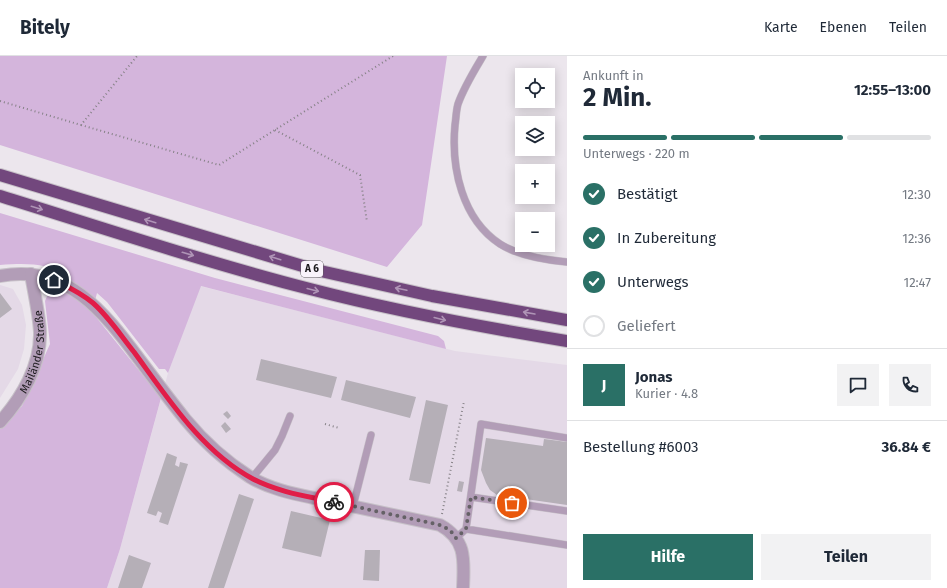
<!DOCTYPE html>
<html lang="de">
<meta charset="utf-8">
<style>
body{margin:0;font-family:"Fira Sans",sans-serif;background:#f2f2f3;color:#1f2937;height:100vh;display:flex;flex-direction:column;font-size:15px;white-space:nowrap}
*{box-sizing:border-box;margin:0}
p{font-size:13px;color:#747a83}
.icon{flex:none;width:22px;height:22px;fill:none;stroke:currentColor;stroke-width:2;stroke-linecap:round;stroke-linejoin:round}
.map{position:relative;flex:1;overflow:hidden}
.side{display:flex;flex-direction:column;background:#fff;width:380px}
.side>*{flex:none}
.controls{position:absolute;left:515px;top:12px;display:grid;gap:8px}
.controls a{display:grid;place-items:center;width:40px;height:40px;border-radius:0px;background:#fff;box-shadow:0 2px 10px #0003;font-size:20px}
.pin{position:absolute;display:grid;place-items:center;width:34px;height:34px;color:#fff;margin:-17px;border:2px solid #fff;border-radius:50%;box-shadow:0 1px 4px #0007}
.courier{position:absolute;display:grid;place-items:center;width:40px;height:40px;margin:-20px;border:3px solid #e11d48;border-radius:50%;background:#fff;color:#222;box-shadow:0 1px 5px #0007}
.head em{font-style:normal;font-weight:700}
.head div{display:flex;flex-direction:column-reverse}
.head{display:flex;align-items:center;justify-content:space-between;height:68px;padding:0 16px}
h1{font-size:26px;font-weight:700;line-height:30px}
.bar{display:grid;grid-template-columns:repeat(4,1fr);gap:6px 4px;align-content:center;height:48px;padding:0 16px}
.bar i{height:5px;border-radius:3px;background:#e0e1e3}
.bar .on{background:#2a7066}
.bar p{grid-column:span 4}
.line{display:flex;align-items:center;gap:10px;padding:0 16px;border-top:1px solid #e0e1e3}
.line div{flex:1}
.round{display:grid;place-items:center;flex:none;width:42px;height:42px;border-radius:0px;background:#f2f2f3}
ol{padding:0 16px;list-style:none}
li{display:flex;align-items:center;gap:12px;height:44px}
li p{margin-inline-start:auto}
li .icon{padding:4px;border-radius:50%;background:#2a7066;color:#fff;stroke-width:4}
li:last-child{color:#747a83}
li i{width:22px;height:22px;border:2px solid #e0e1e3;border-radius:50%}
.cta{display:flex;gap:8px;margin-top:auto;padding:8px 16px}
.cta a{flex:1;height:46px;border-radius:0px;background:#2a7066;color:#fff;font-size:16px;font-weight:700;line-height:46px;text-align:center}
.cta a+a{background:#f2f2f3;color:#1f2937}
header{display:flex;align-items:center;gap:24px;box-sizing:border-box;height:56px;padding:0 20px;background:#fff;border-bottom:1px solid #e0e1e3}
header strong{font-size:19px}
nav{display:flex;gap:22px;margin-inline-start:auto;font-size:14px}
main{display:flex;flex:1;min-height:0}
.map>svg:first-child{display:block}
.built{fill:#e4d9e7}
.green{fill:#d4b5dc}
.building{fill:#b5afb7}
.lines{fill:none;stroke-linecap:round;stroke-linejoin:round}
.lane-casing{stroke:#c7c1c8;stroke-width:8}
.street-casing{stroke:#c7c1c8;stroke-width:14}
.highway-casing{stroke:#c7c1c8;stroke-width:14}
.path{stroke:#858186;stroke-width:2;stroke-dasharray:1 3;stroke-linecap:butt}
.lane{stroke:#b29db7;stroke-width:7}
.street{stroke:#b29db7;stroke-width:12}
.highway{stroke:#72477d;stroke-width:12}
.oneway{stroke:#af94b6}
.done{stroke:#656166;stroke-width:4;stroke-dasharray:0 7.2}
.route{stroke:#e11d48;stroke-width:5}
.labels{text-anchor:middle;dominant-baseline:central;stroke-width:3;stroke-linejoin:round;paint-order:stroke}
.shield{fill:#f9f3fb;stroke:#5e5b60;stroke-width:1}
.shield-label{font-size:10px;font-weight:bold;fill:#1c1a1d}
.street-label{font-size:11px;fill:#1c1a1d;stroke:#f9f3fb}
</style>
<header>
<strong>Bitely</strong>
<nav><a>Karte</a><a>Ebenen</a><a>Teilen</a></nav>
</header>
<main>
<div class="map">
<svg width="567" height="532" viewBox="0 0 567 532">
<rect width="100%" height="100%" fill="#ece6ed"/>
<path class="built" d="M0 229 13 233 22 249 26 269 24 293 18 313 0 342Z
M200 230 455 295 567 309V532H107L120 493 168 317Z"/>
<path class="green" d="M0 0H447L422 169 387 211 0 89Z
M0 157 215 222 438 280 444 285 446 293 201 230 168 317 165 313H159L107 246 97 237 92 256 161 342 120 493 107 532H0V373L22 350 50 288 45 245 48 238 59 234 67 236 71 220C45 207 28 207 0 209Z"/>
<path class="building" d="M0 237 12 253 0 262Z
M261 303 337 321 331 342 256 324Z
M346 324 416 341 410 362 341 344Z
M426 344 448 349 430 428 409 424Z
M227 355 231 360 228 363 223 358Z
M225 366 231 373 226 377 221 370Z
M486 382 543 390 544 383 567 386V449L497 439 490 434 486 427 481 414Z
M167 397 177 401 175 409 179 411 180 406 188 408 168 469 159 466 162 457 158 455 156 460 147 457Z
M459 425 464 426 462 436 457 435Z
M239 438 254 443 224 532H208Z
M291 455 330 464 321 501 282 492Z
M365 494H380L379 525 363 524Z
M129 499 151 507 142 532H118Z"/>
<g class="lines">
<defs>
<path id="lane" d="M483 0C474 15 464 31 458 48 456 55 456 63 455 69 451 112 462 163 500 188 519 200 545 204 567 206
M252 422 275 394 282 380 290 360
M471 441 567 455
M353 450 371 379
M466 473 481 368 567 382
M456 482 466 473 567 489"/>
<g id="street">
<path d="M0 220C66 207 104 256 139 303 154 323 169 343 185 363 204 386 225 405 250 421 273 435 301 439 328 445 365 453 403 461 440 469 467 484 464 505 463 532"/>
<path id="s1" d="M0 366C22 342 41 309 40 276 39 257 34 237 31 218"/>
</g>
<path id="highway" d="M0 119 316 214 432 240 567 264
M0 140C103 172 205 206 310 233 395 255 481 271 567 285"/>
</defs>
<use href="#lane" class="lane-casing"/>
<use href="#street" class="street-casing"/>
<use href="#highway" class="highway-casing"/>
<path class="path" d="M0 45 81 69 137 0
M81 69 219 109 393 0
M275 74 360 119 367 166
M325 368 339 372
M442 458 464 345"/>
<use href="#lane" class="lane"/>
<use href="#street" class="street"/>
<use href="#highway" class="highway"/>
</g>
<defs><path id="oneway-shaft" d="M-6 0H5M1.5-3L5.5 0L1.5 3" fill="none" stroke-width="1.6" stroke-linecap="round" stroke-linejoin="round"/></defs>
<g class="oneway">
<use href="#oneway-shaft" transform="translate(37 152) rotate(17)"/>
<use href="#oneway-shaft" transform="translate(150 165) rotate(-163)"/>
<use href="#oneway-shaft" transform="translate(188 198) rotate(16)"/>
<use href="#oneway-shaft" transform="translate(275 202) rotate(-163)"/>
<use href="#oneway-shaft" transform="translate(401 233) rotate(-168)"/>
<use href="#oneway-shaft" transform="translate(313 234) rotate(14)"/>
<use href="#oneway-shaft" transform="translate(529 257) rotate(-170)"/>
<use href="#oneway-shaft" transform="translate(440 263) rotate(14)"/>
</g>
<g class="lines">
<path class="done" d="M334 446 440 469 450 474 456 482 466 473 471 441 512 447"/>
<path class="route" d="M54 224C68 231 81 237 93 247 109 261 121 280 134 296 167 341 202 396 253 423 278 436 306 440 334 446"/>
</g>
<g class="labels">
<rect class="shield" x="301" y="205" width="22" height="16" rx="3"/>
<g class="shield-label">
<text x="312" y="213">A 6</text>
</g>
<g class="street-label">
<text stroke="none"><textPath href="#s1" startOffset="80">Mailänder Straße</textPath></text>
</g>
</g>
</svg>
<div class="controls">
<a><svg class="icon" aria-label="locate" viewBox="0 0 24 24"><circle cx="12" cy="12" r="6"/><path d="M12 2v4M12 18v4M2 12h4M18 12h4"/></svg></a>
<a><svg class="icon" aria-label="layers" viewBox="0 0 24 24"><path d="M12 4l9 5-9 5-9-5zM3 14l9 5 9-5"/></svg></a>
<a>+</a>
<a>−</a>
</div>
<div class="pin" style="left:512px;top:447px;background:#ea580c"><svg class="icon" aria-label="bag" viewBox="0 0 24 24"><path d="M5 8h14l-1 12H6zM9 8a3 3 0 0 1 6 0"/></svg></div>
<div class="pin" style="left:54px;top:224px;background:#1f2937"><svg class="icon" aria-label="home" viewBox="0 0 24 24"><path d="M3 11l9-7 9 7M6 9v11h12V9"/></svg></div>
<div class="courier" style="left:334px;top:446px"><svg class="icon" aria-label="bike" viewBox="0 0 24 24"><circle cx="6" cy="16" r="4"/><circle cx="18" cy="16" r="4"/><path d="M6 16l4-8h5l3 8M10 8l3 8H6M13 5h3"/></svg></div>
</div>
<section class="side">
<div class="head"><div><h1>2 Min.</h1><p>Ankunft in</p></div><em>12:55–13:00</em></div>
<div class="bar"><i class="on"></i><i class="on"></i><i class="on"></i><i></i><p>Unterwegs · 220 m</p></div>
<ol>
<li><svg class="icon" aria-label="check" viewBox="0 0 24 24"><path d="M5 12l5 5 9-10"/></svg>Bestätigt<p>12:30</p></li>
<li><svg class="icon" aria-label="check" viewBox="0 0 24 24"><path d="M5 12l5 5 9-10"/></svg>In Zubereitung<p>12:36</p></li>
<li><svg class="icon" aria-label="check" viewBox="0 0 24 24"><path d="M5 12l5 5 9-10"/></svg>Unterwegs<p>12:47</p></li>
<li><i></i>Geliefert</li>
</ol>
<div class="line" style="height:72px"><b class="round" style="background:#2a7066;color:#fff">J</b><div><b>Jonas</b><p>Kurier · 4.8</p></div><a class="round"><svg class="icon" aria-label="chat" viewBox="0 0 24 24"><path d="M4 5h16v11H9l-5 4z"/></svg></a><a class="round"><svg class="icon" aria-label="phone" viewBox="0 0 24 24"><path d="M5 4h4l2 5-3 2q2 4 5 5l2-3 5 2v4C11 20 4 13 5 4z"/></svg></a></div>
<div class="line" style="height:52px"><div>Bestellung #6003</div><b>36.84 €</b></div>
<div class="cta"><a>Hilfe</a><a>Teilen</a></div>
</section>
</main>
